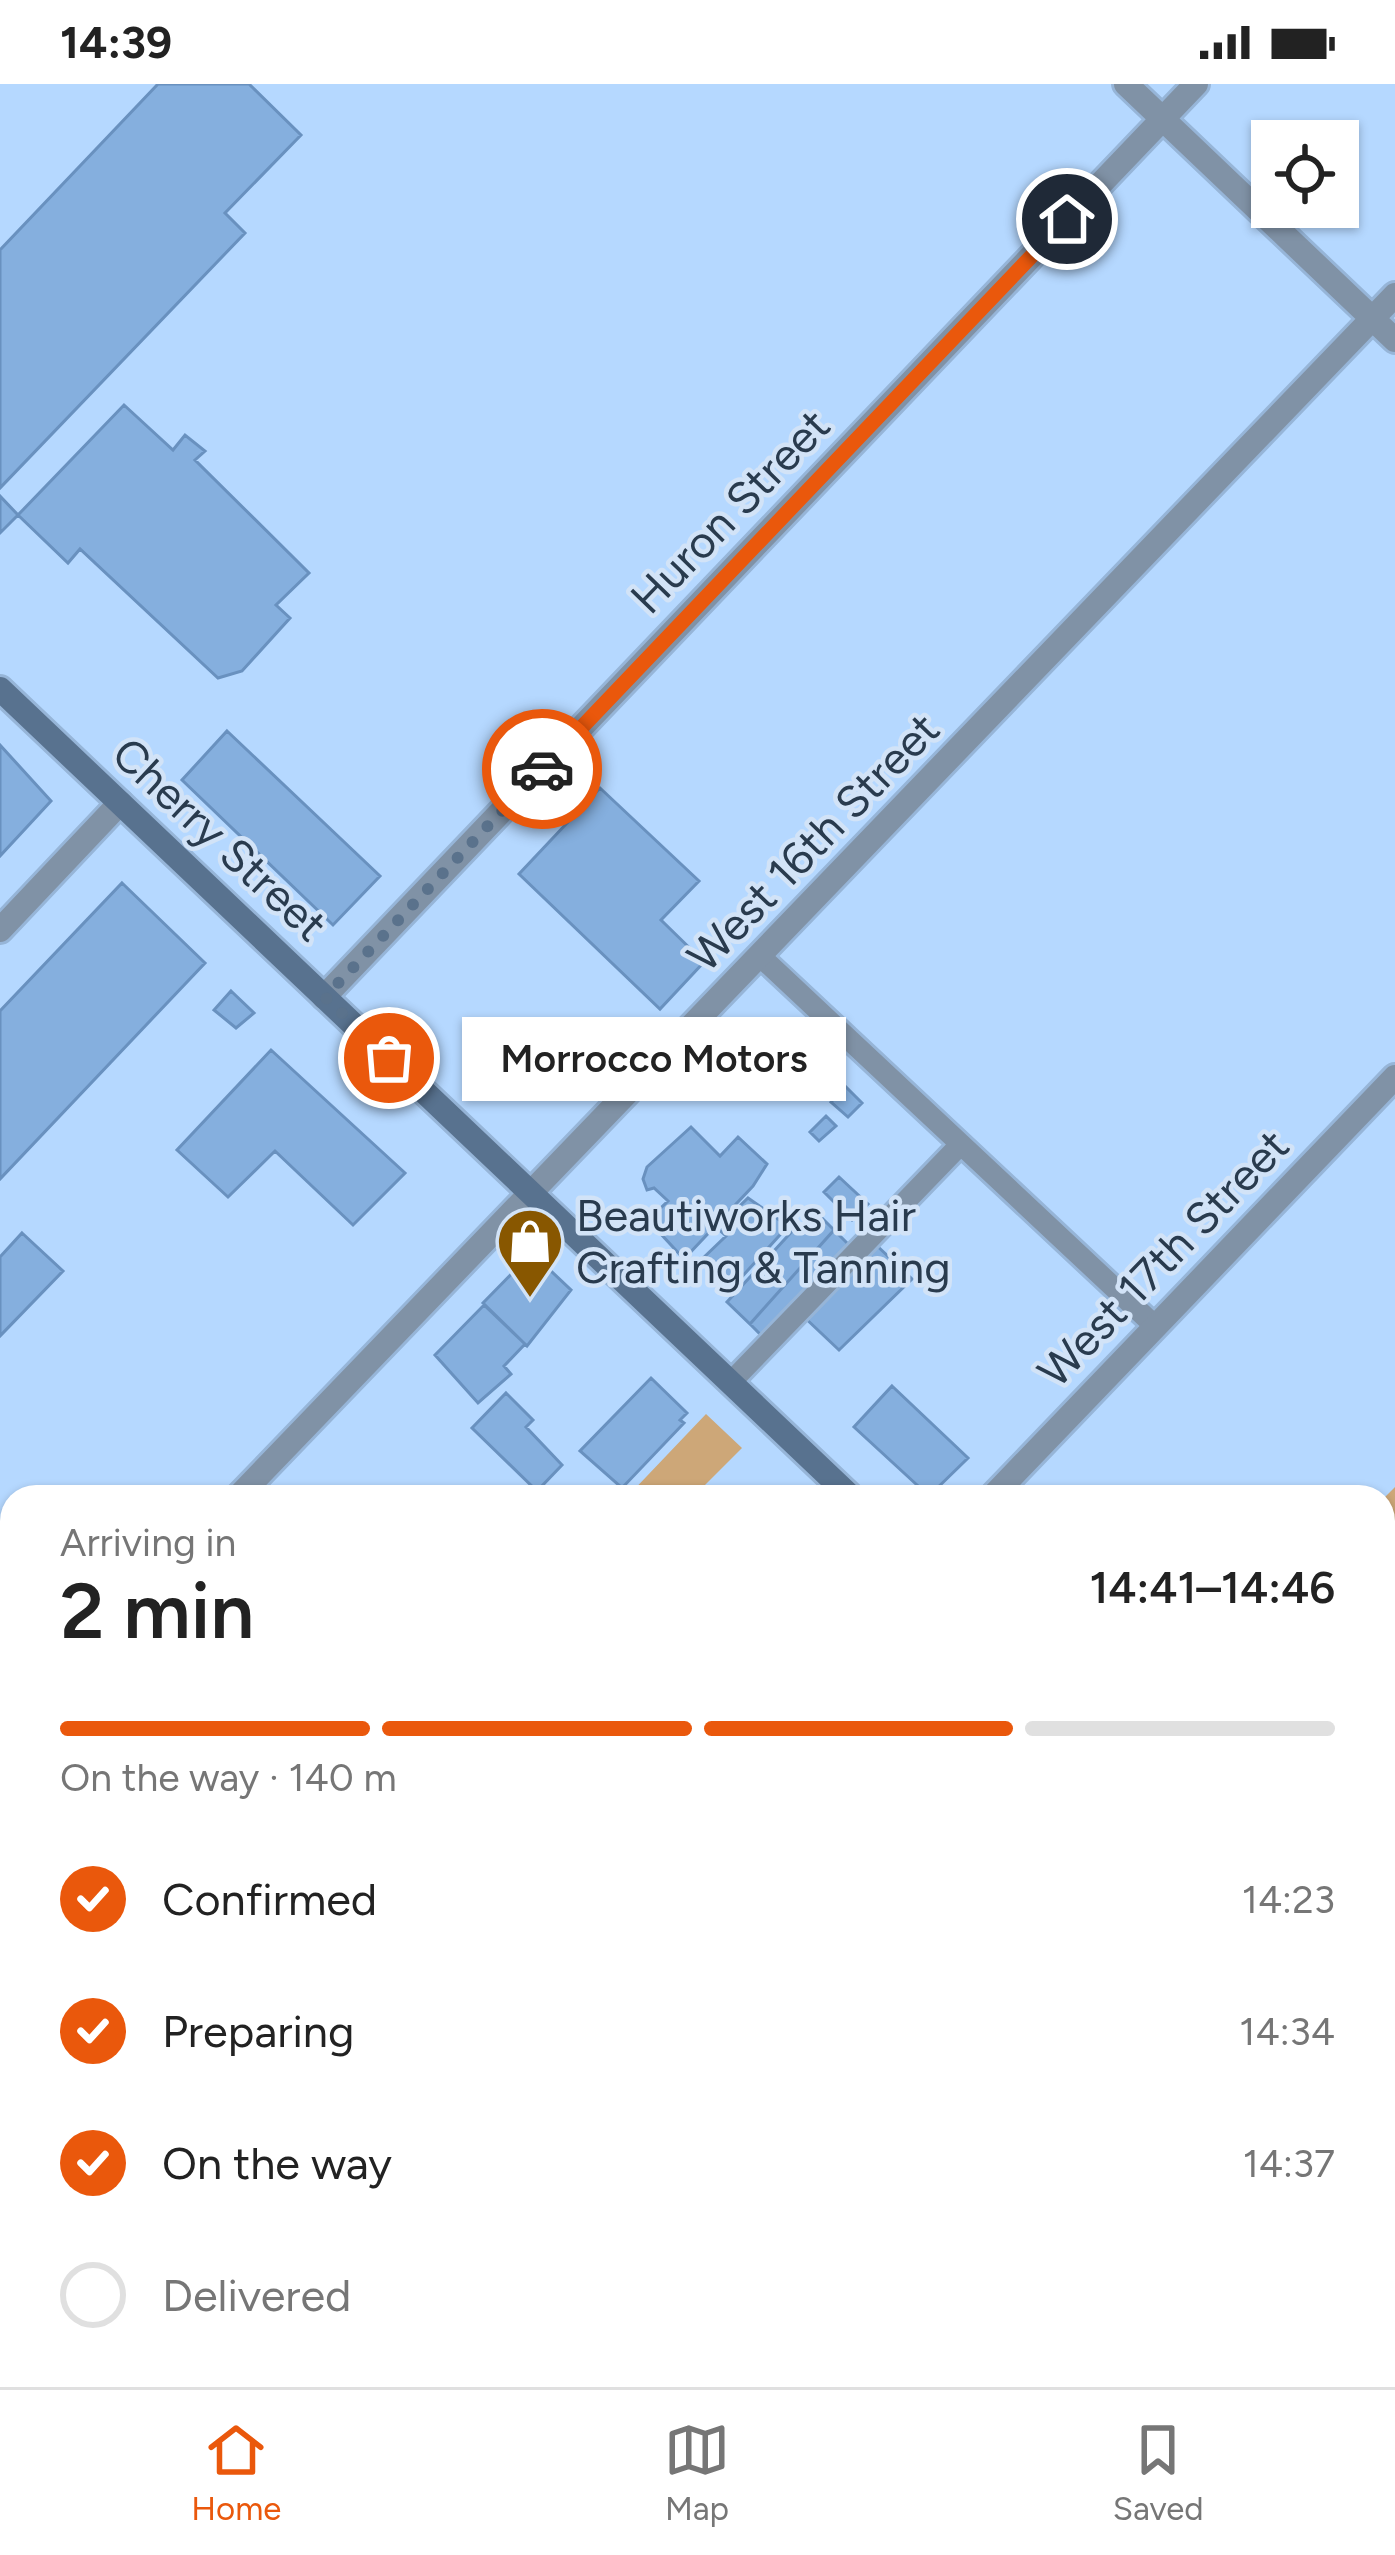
<!DOCTYPE html>
<meta charset="utf-8">
<style>
body{margin:0;font-family:Figtree,sans-serif;background:#f6f6f6;color:#222;height:100vh;display:flex;flex-direction:column;font-size:45px;white-space:nowrap}
*{box-sizing:border-box;margin:0}
p{font-size:39px;color:#767676}
.icon{flex:none;width:66px;height:66px;fill:none;stroke:currentColor;stroke-width:2;stroke-linecap:round;stroke-linejoin:round}
.map{position:relative;flex:1;overflow:hidden}
.sheet{position:absolute;left:0px;top:1401px;width:1395px;height:903px;display:flex;flex-direction:column;background:#fff;border-radius:36px 36px 0 0;box-shadow:0 3px 9px #0004}
.sheet>*{flex:none}
.fabs{position:absolute;left:1251px;top:36px;display:grid;gap:24px}
.fabs a{display:grid;place-items:center;width:108px;height:108px;border-radius:0px;background:#fff;box-shadow:0 3px 9px #0004;font-size:60px}
.pin{position:absolute;display:grid;place-items:center;width:102px;height:102px;color:#fff;margin:-51px;border:6px solid #fff;border-radius:50%;box-shadow:0 3px 12px #0007}
.courier{position:absolute;display:grid;place-items:center;width:120px;height:120px;margin:-60px;border:9px solid #ea580c;border-radius:50%;background:#fff;color:#222;box-shadow:0 3px 15px #0007}
.bubble{position:absolute;height:84px;border-radius:0px;background:#fff;box-shadow:0 3px 9px #0004;font-size:39px;font-weight:600;line-height:84px;text-align:center}
.head em{font-style:normal;font-weight:600}
.head div{display:flex;flex-direction:column-reverse}
.head{display:flex;align-items:center;justify-content:space-between;height:204px;padding:0 60px}
h1{font-size:78px;font-weight:600;line-height:90px}
.bar{display:grid;grid-template-columns:repeat(4,1fr);gap:18px 12px;align-content:center;height:144px;padding:0 60px}
.bar i{height:15px;border-radius:9px;background:#e0e0e0}
.bar .current{background:#ea580c}
.bar p{grid-column:span 4}
ol{padding:0 60px;list-style:none}
li{display:flex;align-items:center;gap:36px;height:132px}
li p{margin-inline-start:auto}
li .icon{padding:12px;border-radius:50%;background:#ea580c;color:#fff;stroke-width:4}
li:last-child{color:#767676}
li i{width:66px;height:66px;border:6px solid #e0e0e0;border-radius:50%}
.status{display:flex;justify-content:space-between;align-items:center;height:84px;padding:0 60px;background:#fff;direction:ltr}
.status svg{height:33px;fill:currentColor}
.dock{display:flex;justify-content:space-around;align-items:center;height:168px;border-top:3px solid #e0e0e0;background:#fff;font-size:33px;color:#767676}
.dock a{display:grid;justify-items:center;gap:6px}
.dock .current{color:#ea580c}
.map>svg:first-child{display:block}
.green{fill:#cda778}
.building{fill:#85afde;stroke:#6991bf;stroke-width:3}
.lines{fill:none;stroke-linecap:round;stroke-linejoin:round}
.lane-casing{stroke:#96b5d8;stroke-width:27}
.street-casing{stroke:#96b5d8;stroke-width:30}
.secondary-casing{stroke:#96b5d8;stroke-width:30}
.path{stroke:#7691af;stroke-width:6;stroke-dasharray:3 9;stroke-linecap:butt}
.lane{stroke:#8092a6;stroke-width:21}
.street{stroke:#8092a6;stroke-width:24}
.secondary{stroke:#58728f;stroke-width:24}
.done{stroke:#5a728c;stroke-width:12;stroke-dasharray:0 21.6}
.route{stroke:#ea580c;stroke-width:15}
.labels{text-anchor:middle;dominant-baseline:central;stroke-width:9;stroke-linejoin:round;paint-order:stroke}
.street-label{font-size:45px;fill:#293b4e;stroke:#d2e3f7}
.poi-label{font-size:45px;fill:#293b4e;stroke:#d2e3f7;text-anchor:start}
</style>
<div class="status"><b>14:39</b><svg viewBox="0 0 49 12"><path d="M0 12V9h3v3zM5 12V6h3v6zM10 12V3h3v9zM15 12V0h3v12zM26 1h20v11H26zM47 4h2v5h-2z"/></svg></div>
<div class="map">
<svg width="1395" height="2303" viewBox="0 0 1395 2303">
<rect width="100%" height="100%" fill="#b5d8ff"/>
<path class="green" d="M706 1330 742 1364 693 1413H627Z
M1395 1403V1593L1383 1582V1415Z
M0 1472 12 1484V1645L0 1658Z"/>
<path class="building" d="M158 0H249L301 51 225 129 245 149 0 404V166Z
M124 321 173 366 185 351 205 367 195 376 309 489 276 521 290 534 242 587 218 594 80 465 68 479 18 431Z
M0 412 18 431 0 449Z
M227 647 380 792 333 841 182 696Z
M0 661 51 717 0 772Z
M600 704 699 797 661 836 704 878 660 925 519 790Z
M122 799 205 879 0 1095V927Z
M231 907 254 929 236 944 214 926Z
M271 966 405 1089 353 1141 275 1067 228 1113 177 1066Z
M845 1002 862 1019 848 1033 831 1018Z
M826 1032 836 1042 819 1057 810 1048Z
M691 1043 720 1072 738 1053 767 1080 753 1102 684 1175 648 1136 668 1117 654 1104 647 1106 643 1095 647 1083Z
M839 1093 868 1120 852 1136 824 1108Z
M748 1114 788 1142 729 1207 700 1177 726 1152 717 1144Z
M818 1130 834 1146 750 1240 727 1218 796 1143 801 1148Z
M834 1146 850 1162 763 1253 750 1240Z
M22 1149 63 1187 0 1252V1173Z
M873 1158 912 1195 839 1266 802 1231Z
M532 1169 571 1206 527 1262 483 1219Z
M484 1221 525 1260 504 1282 511 1290 478 1319 435 1271Z
M651 1294 687 1329 680 1336 684 1339 622 1404 580 1367Z
M892 1302 968 1374 929 1412 854 1343Z
M506 1309 533 1336 526 1343 562 1381 537 1407 472 1344Z
M1383 1601 1395 1612V1668L1383 1657Z
M1383 1657 1395 1668V1737L1383 1749Z
M12 1899V2141L0 2129V1911Z
M678 2292H703L713 2303H671Z
M727 2292H773L785 2303H717Z
M804 2292H851L842 2303H824Z
M1097 2292H1199L1207 2300 1109 2303Z"/>
<g class="lines">
<defs>
<path id="lane" d="M761 873 1156 1243
M731 1298 960 1061
M1383 1960 1395 1948
M1383 2074 1395 2086
M1383 2208 1395 2195
M527 2303 538 2292
M1293 2303 1303 2292"/>
<path id="street" d="M1126 0 1395 256
M0 846 120 719
M324 913 1196 0
M238 1413 1395 211
M992 1413 1395 993
M0 1658 12 1645
M0 2275 12 2286
M148 2303 159 2292"/>
<path id="secondary" d="M0 605 851 1413
M1383 1815 1395 1802
M1383 1918 1395 1929
M917 2303 927 2292"/>
</defs>
<use href="#lane" class="lane-casing"/>
<use href="#street" class="street-casing"/>
<use href="#secondary" class="secondary-casing"/>
<path class="path" d="M0 1528 12 1527"/>
<use href="#lane" class="lane"/>
<use href="#street" class="street"/>
<use href="#secondary" class="secondary"/>
</g>
<g class="lines">
<path class="done" d="M389 974 325 913 542 685"/>
<path class="route" d="M542 685 1067 135"/>
</g>
<defs>
<symbol id="shop-pin" viewBox="-11 -11 22 30"><path d="M0 17L-7.5 6A9.5 9.5 0 1 1 7.5 6Z" fill="#885700" stroke="#d2e3f7"/><path d="M-5-2.5h2.3a2.7 3.5 0 0 1 5.4 0H5L5.5 6h-11ZM-1.5-2.5h3a1.5 2.3 0 0 0-3 0Z" fill="#fff"/></symbol>
</defs>
<g fill-rule="evenodd">
<use href="#shop-pin" x="492" y="1119" width="76" height="104"/>
</g>
<g class="labels">
<g class="street-label">
<text transform="translate(730 427) rotate(-46)">Huron Street</text>
<text transform="translate(220 755) rotate(43)">Cherry Street</text>
<text transform="translate(813 758) rotate(-46)">West 16th Street</text>
<text transform="translate(1163 1174) rotate(-46)">West 17th Street</text>
</g>
<g class="poi-label">
<text x="576" y="1131">Beautiworks Hair<tspan x="576" dy="52">Crafting &amp; Tanning</tspan></text>
</g>
</g>
</svg>
<div class="fabs">
<a><svg class="icon" aria-label="locate" viewBox="0 0 24 24"><circle cx="12" cy="12" r="6"/><path d="M12 2v4M12 18v4M2 12h4M18 12h4"/></svg></a>
</div>
<div class="pin" style="left:389px;top:974px;background:#ea580c"><svg class="icon" aria-label="bag" viewBox="0 0 24 24"><path d="M5 8h14l-1 12H6zM9 8a3 3 0 0 1 6 0"/></svg></div>
<div class="pin" style="left:1067px;top:135px;background:#1f2937"><svg class="icon" aria-label="home" viewBox="0 0 24 24"><path d="M3 11l9-7 9 7M6 9v11h12V9"/></svg></div>
<div class="courier" style="left:542px;top:685px"><svg class="icon" aria-label="car" viewBox="0 0 24 24"><path d="M5 17H2v-5l4-1 3-4h7l3 4 3 1v5h-3M9 17h6M6 11h13"/><circle cx="7" cy="17" r="2"/><circle cx="17" cy="17" r="2"/></svg></div>
<div class="bubble" style="left:462px;top:933px;width:384px">Morrocco Motors</div>
<section class="sheet">
<div class="head"><div><h1>2 min</h1><p>Arriving in</p></div><em>14:41–14:46</em></div>
<div class="bar"><i class="current"></i><i class="current"></i><i class="current"></i><i></i><p>On the way · 140 m</p></div>
<ol>
<li><svg class="icon" aria-label="check" viewBox="0 0 24 24"><path d="M5 12l5 5 9-10"/></svg>Confirmed<p>14:23</p></li>
<li><svg class="icon" aria-label="check" viewBox="0 0 24 24"><path d="M5 12l5 5 9-10"/></svg>Preparing<p>14:34</p></li>
<li><svg class="icon" aria-label="check" viewBox="0 0 24 24"><path d="M5 12l5 5 9-10"/></svg>On the way<p>14:37</p></li>
<li><i></i>Delivered</li>
</ol>
</section>
</div>
<nav class="dock">
<a class="current"><svg class="icon" aria-label="home" viewBox="0 0 24 24"><path d="M3 11l9-7 9 7M6 9v11h12V9"/></svg>Home</a>
<a><svg class="icon" aria-label="map" viewBox="0 0 24 24"><path d="M3 6l6-2 6 2 6-2v14l-6 2-6-2-6 2zM9 4v14M15 6v14"/></svg>Map</a>
<a><svg class="icon" aria-label="saved" viewBox="0 0 24 24"><path d="M7 4h10v16l-5-4-5 4z"/></svg>Saved</a>
</nav>
